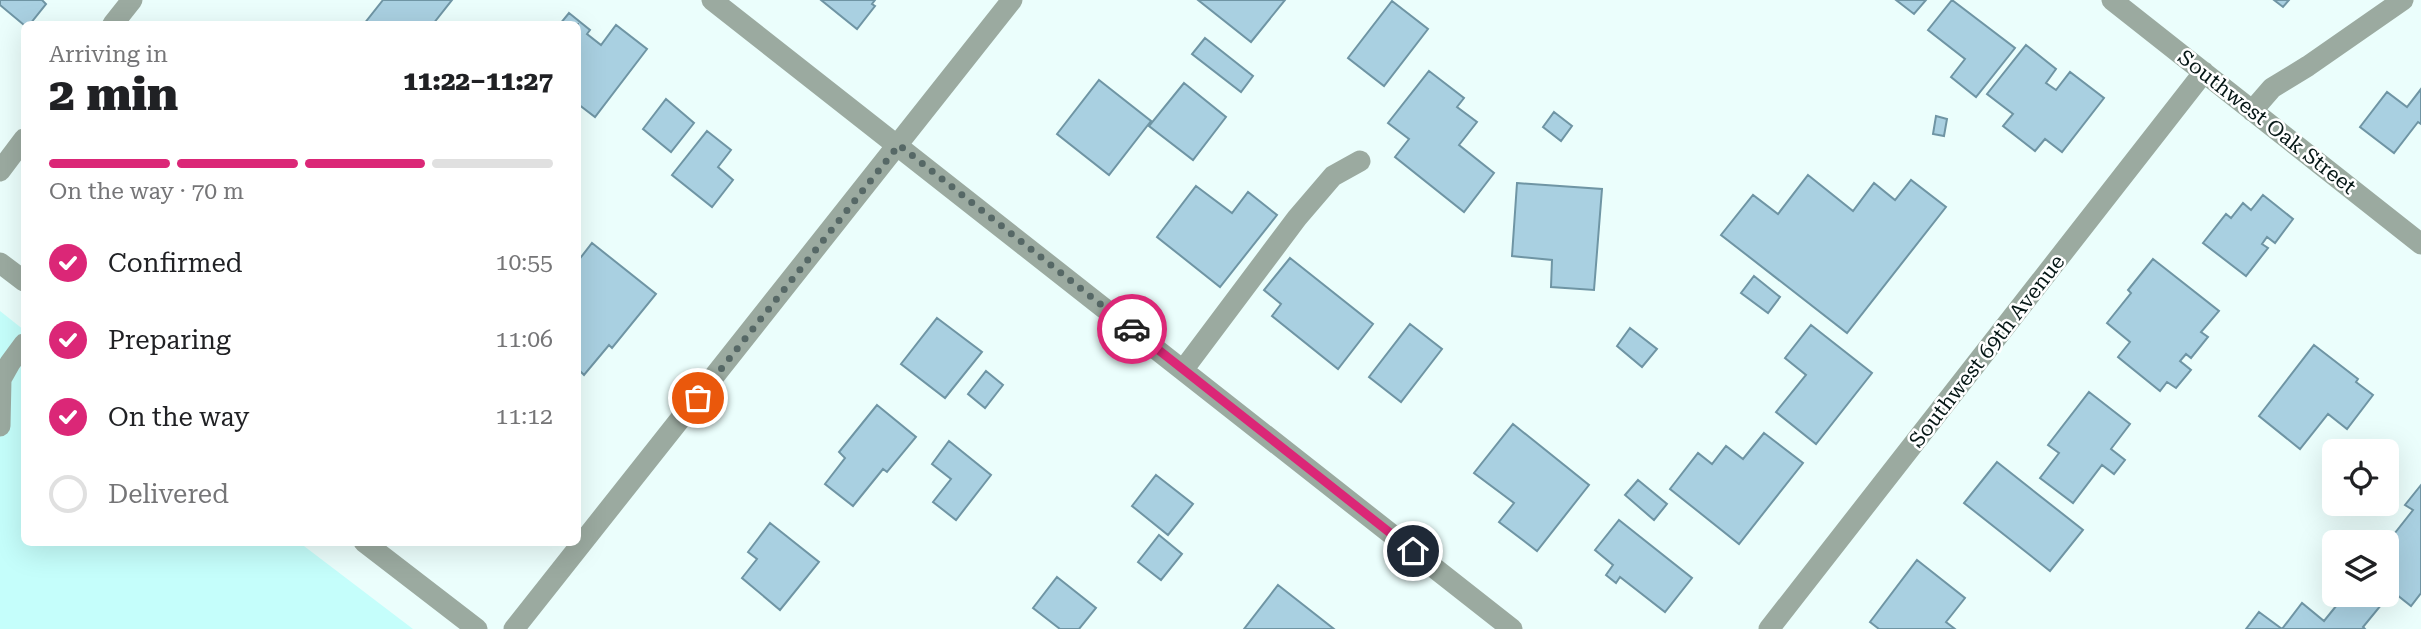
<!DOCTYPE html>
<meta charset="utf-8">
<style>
body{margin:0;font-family:"Roboto Serif",serif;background:#f6f6f6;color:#202124;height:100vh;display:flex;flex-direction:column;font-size:26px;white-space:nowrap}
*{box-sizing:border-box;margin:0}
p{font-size:23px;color:#757577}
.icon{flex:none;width:38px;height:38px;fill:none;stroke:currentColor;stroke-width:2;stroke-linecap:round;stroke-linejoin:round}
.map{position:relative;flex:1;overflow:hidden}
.details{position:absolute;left:21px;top:21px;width:560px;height:525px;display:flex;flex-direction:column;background:#fff;border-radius:10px;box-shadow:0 7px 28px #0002}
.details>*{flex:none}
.controls{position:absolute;left:2322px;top:439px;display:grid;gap:14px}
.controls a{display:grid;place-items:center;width:77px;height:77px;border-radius:10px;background:#fff;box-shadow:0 7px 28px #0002;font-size:35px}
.pin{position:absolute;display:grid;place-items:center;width:60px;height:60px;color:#fff;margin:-30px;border:4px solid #fff;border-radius:50%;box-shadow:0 2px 7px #0007}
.courier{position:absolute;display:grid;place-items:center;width:70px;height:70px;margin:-35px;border:5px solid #db2777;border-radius:50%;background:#fff;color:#222;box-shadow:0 2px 9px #0007}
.overview em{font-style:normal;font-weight:800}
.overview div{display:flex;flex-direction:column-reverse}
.overview{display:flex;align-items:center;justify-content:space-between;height:119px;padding:0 28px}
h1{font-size:46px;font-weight:800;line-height:52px}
.bar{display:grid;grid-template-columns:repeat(4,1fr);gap:10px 7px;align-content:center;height:84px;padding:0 28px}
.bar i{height:9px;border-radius:5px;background:#e0e0e0}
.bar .selected{background:#db2777}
.bar p{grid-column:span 4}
ol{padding:0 28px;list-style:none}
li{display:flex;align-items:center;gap:21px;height:77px}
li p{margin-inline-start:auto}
li .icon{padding:7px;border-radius:50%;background:#db2777;color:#fff;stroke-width:4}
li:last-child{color:#757577}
li i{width:38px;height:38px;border:4px solid #e0e0e0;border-radius:50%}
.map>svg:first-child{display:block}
.built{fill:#c5fefb}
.building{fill:#a9d0e1;stroke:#6f95a4;stroke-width:2}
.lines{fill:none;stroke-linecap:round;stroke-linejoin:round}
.minor{stroke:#9baaa0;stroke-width:21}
.done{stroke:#566866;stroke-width:7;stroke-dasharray:0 12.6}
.route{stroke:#db2777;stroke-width:9}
.labels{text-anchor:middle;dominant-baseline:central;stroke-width:5;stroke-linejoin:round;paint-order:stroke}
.street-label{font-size:21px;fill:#061716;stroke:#fff}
</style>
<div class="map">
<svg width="2421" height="629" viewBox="0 0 2421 629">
<rect width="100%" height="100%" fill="#ebfefc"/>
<path class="built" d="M0 311 24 330V542L300 543 413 629H0Z"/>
<path class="building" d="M0 0H42L46 4 30 24 24 25 0 5Z
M383 0H452L433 24H364Z
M821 0H875L872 4 875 6 857 29Z
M1198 0H1285L1251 42Z
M1896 0H1926L1914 14Z
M1952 0 2015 48 1976 97 1951 77 1965 59 1928 30Z
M2274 0H2289L2283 7Z
M1392 1 1428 29 1384 86 1348 58Z
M569 13 590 30 587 34 601 45 616 25 647 49 595 117 578 104V24H560Z
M1205 38 1253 76 1241 92 1192 54Z
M2026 45 2056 69 2046 83 2056 90 2070 72 2104 98 2062 152 2045 139 2035 151 2003 126 2013 114 1987 94Z
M1429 71 1464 98 1457 107 1477 122 1459 145 1494 173 1464 212 1395 157 1409 139 1388 123Z
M1099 80 1151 121 1109 175 1057 134Z
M1184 83 1226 117 1193 160 1149 126Z
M2421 89V124L2418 122 2394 153 2360 127 2387 92 2407 107Z
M666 99 694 123 671 152 643 129Z
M1554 112 1572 126 1561 141 1543 127Z
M1936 116 1947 119 1944 136 1933 134Z
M707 131 731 150 718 167 733 180 712 207 672 175Z
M1808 175 1853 211 1874 183 1895 200 1911 180 1946 207 1847 333 1721 235 1753 195 1778 214Z
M1517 183 1602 189 1594 290 1551 287 1552 260 1512 256Z
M1196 186 1232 213 1248 192 1277 215 1220 287 1157 237Z
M2263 195 2293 219 2275 243 2267 237 2262 244 2268 248 2246 276 2203 243 2226 214 2231 218 2243 203 2251 210Z
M592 243 656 294 612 348 609 345 584 375 578 369V261Z
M1290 258 1373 324 1338 369 1272 316 1281 304 1264 290Z
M2153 259 2219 311 2201 332 2208 337 2191 358 2186 354 2180 361 2191 370 2176 388 2167 382 2160 391 2118 357 2130 342 2107 323 2131 293 2128 290Z
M1754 276 1780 297 1768 313 1741 293Z
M937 318 982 352 945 398 901 364Z
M1410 324 1442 349 1401 402 1369 377Z
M1811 325 1872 373 1816 444 1776 412 1806 375 1785 358Z
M1630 328 1657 349 1642 367 1617 346Z
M2314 345 2358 379 2356 382 2373 395 2347 429 2328 414 2300 449 2259 416Z
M986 371 1003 385 985 408 968 394Z
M2089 392 2130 424 2111 449 2125 460 2114 474 2102 465 2073 503 2040 478 2059 453 2048 445Z
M877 405 916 437 887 472 883 469 853 506 825 484 845 458 839 452Z
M1513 424 1589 485 1537 551 1499 522 1514 503 1474 473Z
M1764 433 1803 463 1739 544 1670 489 1698 453 1712 464 1726 446 1743 459Z
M949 441 991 475 956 520 933 502 951 479 932 464Z
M1997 462 2083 530 2050 571 1964 503Z
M1156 475 1193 504 1168 535 1132 506Z
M1638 480 1667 504 1654 520 1625 495Z
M2421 485V593L2411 606 2387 587V543L2413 510 2405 505Z
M1619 520 1692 578 1665 612 1620 577 1616 583 1606 575 1613 565 1595 550Z
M770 523 819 562 780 610 742 578 757 559 748 552Z
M1159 535 1182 554 1161 580 1138 562Z
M1917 560 1965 598 1946 622 1955 629H1879L1870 622Z
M1057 577 1096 608 1079 629H1060L1033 608Z
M1278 585 1334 629H1244Z
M2345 595H2371L2382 604 2363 627 2365 629H2282L2302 603 2324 621Z
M2259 612 2282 629H2246Z"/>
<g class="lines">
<path class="minor" d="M712 0 1512 629
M2112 0 2421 244
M113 24 132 0
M2252 111 2272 88 2308 66 2403 0
M0 171 24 139
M0 263 24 281
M1183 370 1297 218 1333 176 1360 161
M0 426 1 379 10 363 24 344
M364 542 477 629
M514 629 1012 0
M1769 629 2204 72"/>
</g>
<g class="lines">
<path class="done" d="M698 398 899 145 1132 329"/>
<path class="route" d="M1132 329 1413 551"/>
</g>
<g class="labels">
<g class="street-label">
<text transform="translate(2267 122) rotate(38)">Southwest Oak Street</text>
<text transform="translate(1987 351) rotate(-52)">Southwest 69th Avenue</text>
</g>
</g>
</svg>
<div class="controls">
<a><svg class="icon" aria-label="locate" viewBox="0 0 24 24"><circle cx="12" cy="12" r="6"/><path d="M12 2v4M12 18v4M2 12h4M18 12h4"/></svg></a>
<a><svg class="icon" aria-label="layers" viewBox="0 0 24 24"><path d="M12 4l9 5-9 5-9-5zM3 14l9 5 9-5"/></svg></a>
</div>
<div class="pin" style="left:698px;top:398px;background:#ea580c"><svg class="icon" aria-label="bag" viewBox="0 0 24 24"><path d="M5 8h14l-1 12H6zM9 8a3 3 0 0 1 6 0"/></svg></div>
<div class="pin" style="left:1413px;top:551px;background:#1f2937"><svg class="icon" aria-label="home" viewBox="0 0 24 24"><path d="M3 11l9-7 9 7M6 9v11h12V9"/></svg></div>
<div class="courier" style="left:1132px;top:329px"><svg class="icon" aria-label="car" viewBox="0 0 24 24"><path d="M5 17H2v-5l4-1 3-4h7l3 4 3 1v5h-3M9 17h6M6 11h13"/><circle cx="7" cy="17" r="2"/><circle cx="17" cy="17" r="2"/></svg></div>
<section class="details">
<div class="overview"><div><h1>2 min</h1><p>Arriving in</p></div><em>11:22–11:27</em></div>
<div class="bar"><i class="selected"></i><i class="selected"></i><i class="selected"></i><i></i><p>On the way · 70 m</p></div>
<ol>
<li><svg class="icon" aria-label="check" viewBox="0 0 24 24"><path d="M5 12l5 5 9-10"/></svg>Confirmed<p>10:55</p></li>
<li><svg class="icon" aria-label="check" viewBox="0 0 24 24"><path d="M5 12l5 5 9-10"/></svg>Preparing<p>11:06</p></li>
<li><svg class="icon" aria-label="check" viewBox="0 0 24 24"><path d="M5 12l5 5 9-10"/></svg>On the way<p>11:12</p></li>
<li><i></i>Delivered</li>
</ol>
</section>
</div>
